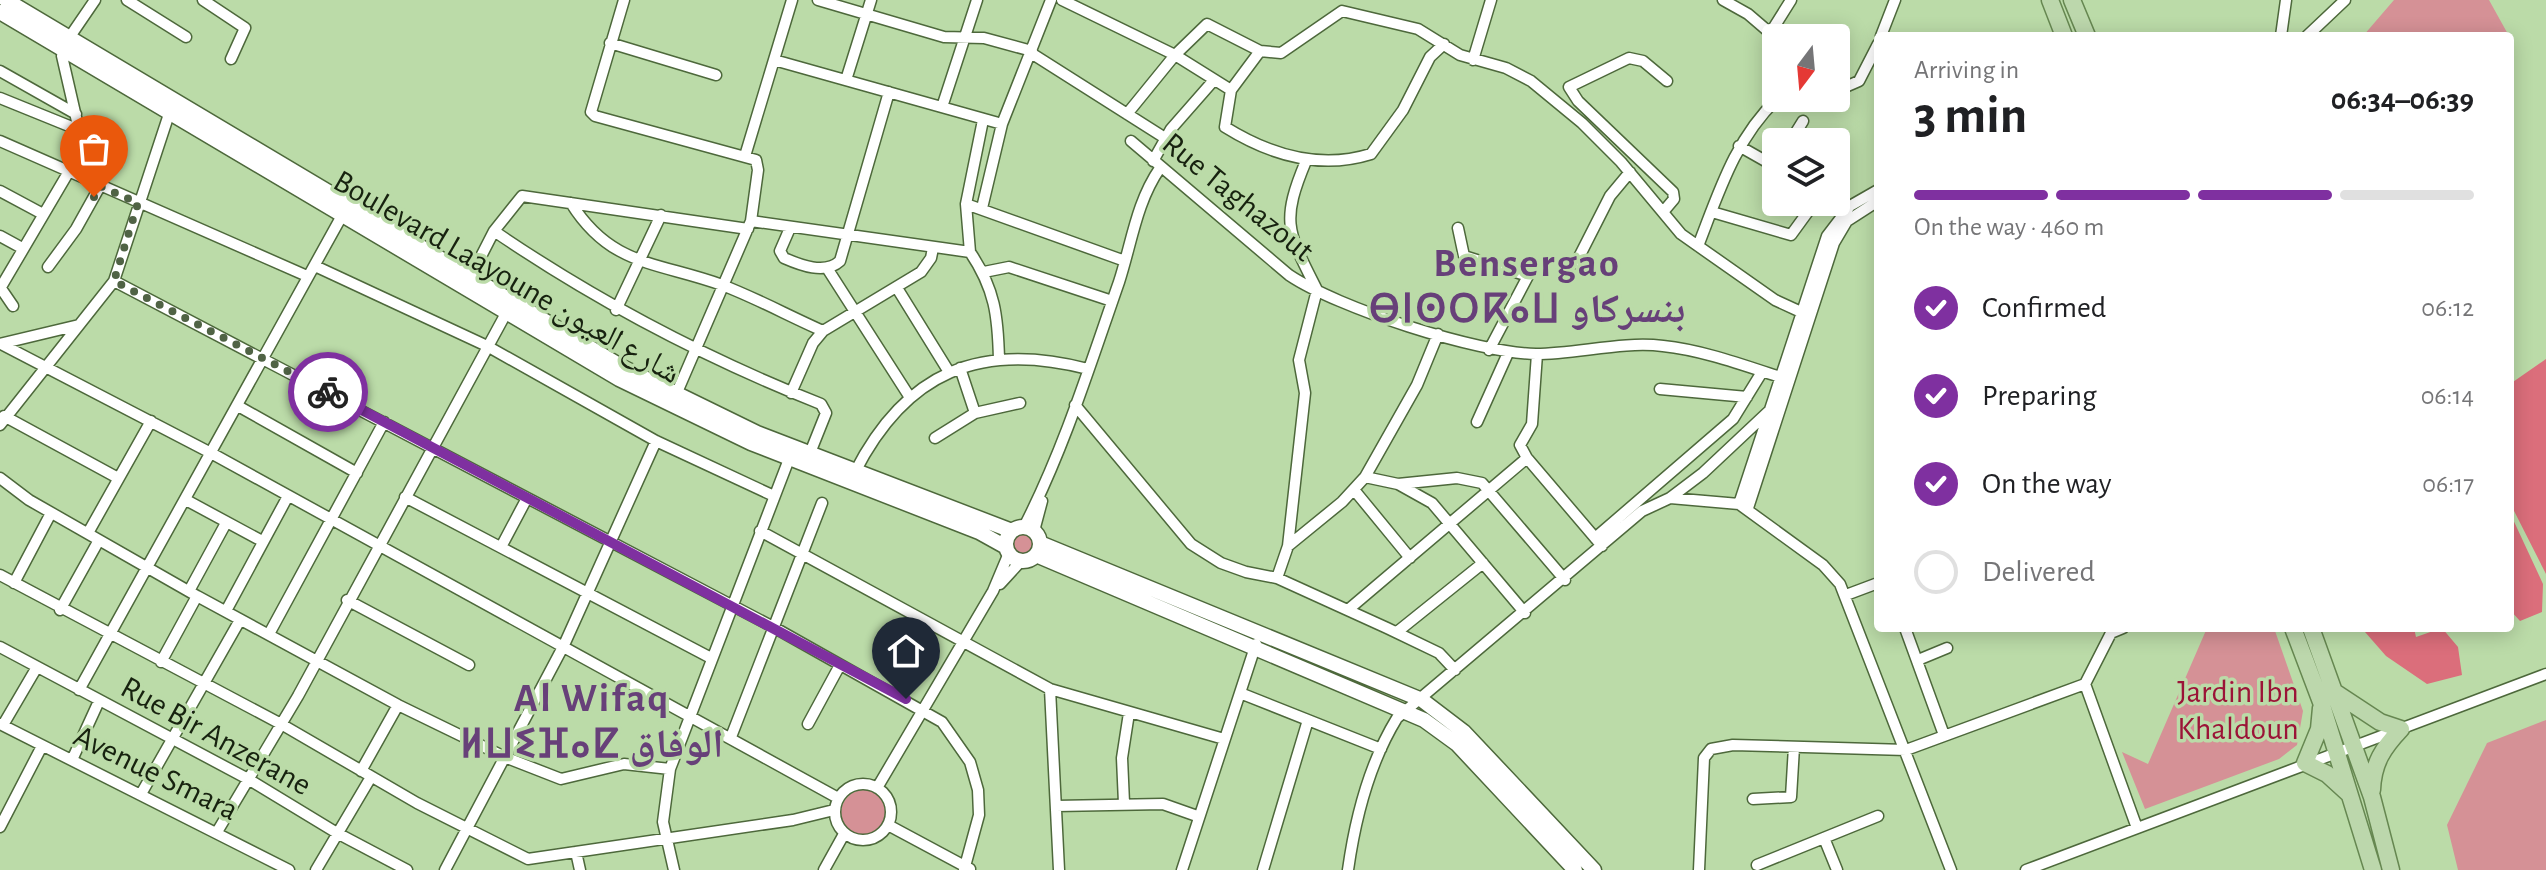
<!DOCTYPE html>
<meta charset="utf-8">
<style>
body{margin:0;font-family:"Alegreya Sans","Noto Naskh Arabic","Noto Sans Tifinagh",sans-serif;background:#f6f6f6;color:#202124;height:100vh;display:flex;flex-direction:column;font-size:30px;white-space:nowrap}
*{box-sizing:border-box;margin:0}
p{font-size:26px;color:#757577}
.icon{flex:none;width:44px;height:44px;fill:none;stroke:currentColor;stroke-width:2;stroke-linecap:round;stroke-linejoin:round}
.map{position:relative;flex:1;overflow:hidden}
.panel{position:absolute;left:1874px;top:32px;width:640px;height:600px;display:flex;flex-direction:column;background:#fff;border-radius:8px;box-shadow:0 4px 20px #0003}
.panel>*{flex:none}
.needle{width:52px;rotate:196deg}
.controls{position:absolute;left:1762px;top:24px;display:grid;gap:16px}
.controls a{display:grid;place-items:center;width:88px;height:88px;border-radius:8px;background:#fff;box-shadow:0 4px 20px #0003;font-size:40px}
.pin{position:absolute;display:grid;place-items:center;width:68px;height:68px;color:#fff;margin:-82px -34px;border-radius:50% 50% 50% 0;rotate:-45deg;box-shadow:0 0 8px #0007}
.pin .icon{rotate:45deg}
.courier{position:absolute;display:grid;place-items:center;width:80px;height:80px;margin:-40px;border:6px solid #7f30a0;border-radius:50%;background:#fff;color:#222;box-shadow:0 2px 10px #0007}
.summary em{font-style:normal;font-weight:600}
.summary div{display:flex;flex-direction:column-reverse}
.summary{display:flex;align-items:center;justify-content:space-between;height:136px;padding:0 40px}
h1{font-size:52px;font-weight:600;line-height:60px}
.bar{display:grid;grid-template-columns:repeat(4,1fr);gap:12px 8px;align-content:center;height:96px;padding:0 40px}
.bar i{height:10px;border-radius:6px;background:#e0e0e0}
.bar .active{background:#7f30a0}
.bar p{grid-column:span 4}
ol{padding:0 40px;list-style:none}
li{display:flex;align-items:center;gap:24px;height:88px}
li p{margin-inline-start:auto}
li .icon{padding:8px;border-radius:50%;background:#7f30a0;color:#fff;stroke-width:4}
li:last-child{color:#757577}
li i{width:44px;height:44px;border:4px solid #e0e0e0;border-radius:50%}
.map>svg:first-child{display:block}
.green{fill:#d59196}
.forest{fill:#db6e7b}
.lines{fill:none;stroke-linecap:round;stroke-linejoin:round}
.street-casing{stroke:#4d683b;stroke-width:13}
.secondary-casing{stroke:#4d683b;stroke-width:17}
.primary-casing{stroke:#668751;stroke-width:19}
.street{stroke:#fff;stroke-width:10}
.secondary{stroke:#fff;stroke-width:14}
.primary{stroke:#bcd7ac;stroke-width:16}
.done{stroke:#506345;stroke-width:8;stroke-dasharray:0 14.4}
.route{stroke:#7f30a0;stroke-width:10}
.labels{text-anchor:middle;dominant-baseline:central;stroke-width:7;stroke-linejoin:round;paint-order:stroke}
.street-label{font-size:32px;fill:#17220f;stroke:#bbdba8}
.park-label{font-size:32px;fill:#9b1437;stroke:#bbdba8}
.district-label{font-size:40px;font-weight:bold;letter-spacing:2px;fill:#674079;stroke:#bbdba8}
</style>
<div class="map">
<svg width="2546" height="870" viewBox="0 0 2546 870">
<rect width="100%" height="100%" fill="#bbdba8"/>
<path class="green" d="M2394 0H2489L2509 36H2363Z
M1010 545a14 14 0 1 1 28 0a14 14 0 1 1-28 0Z
M2207 628H2274L2303 711 2297 745 2279 759 2145 809 2122 752 2148 764Z
M2546 720V870H2458L2447 825 2487 743Z
M841 813a23 23 0 1 1 46 0a23 23 0 1 1-46 0Z"/>
<path class="forest" d="M2546 359V574L2510 503V384Z
M2510 513 2543 584 2542 612 2520 621 2510 610Z
M2353 628H2414L2416 637 2442 628 2458 647 2462 675 2427 684 2386 656 2365 632Z"/>
<g class="lines">
<defs>
<path id="street" d="M127 0 186 37
M203 0 245 28 231 59
M624 0 591 112 595 116 756 160 758 170 751 221
M818 0 944 37 984 38 1032 51
M1062 0 1175 55 1231 90
M1723 0 1748 14 1776 38
M1771 32 1791 0
M1881 36 1895 0
M2281 36 2286 0
M2307 36 2345 0
M610 43 716 75
M1260 51 1231 90 1225 127C1270 155 1320 170 1371 154L1403 110 1430 57 1444 44
M1031 53 1165 138
M774 60 1002 124
M1473 60 1491 0
M0 71 76 114
M846 80 871 0
M1836 91 1859 81 1878 44
M0 98 79 130
M942 107 977 0
M1127 114 1175 55 1207 24 1260 51 1281 53 1342 11 1418 29 1460 55 1506 68 1531 81 1582 123 1621 162 1681 234 1775 300 1801 312
M0 141 307 276
M1131 141 1289 275C1338 308 1477 353 1536 354 1577 354 1622 341 1663 346 1702 350 1743 365 1780 377
M1790 142 1803 121
M1739 146 1776 167
M745 156 792 0
M1153 161 1171 129 1214 80
M0 191 41 213
M571 203C611 267 659 262 722 285 756 298 789 316 823 331
M966 204 1125 261
M982 208 1002 124 1051 0
M1663 212 1674 199 1673 192 1578 101 1569 87 1629 58 1643 61 1667 81
M1712 212 1791 235 1815 202
M790 228 780 251 784 258C800 265 825 275 840 261L889 92
M1458 228 1464 256 1528 276 1489 350
M494 231C598 302 705 358 821 404L826 413 810 453
M0 236 22 248
M1698 246C1719 192 1735 139 1778 98
M970 252C995 289 998 316 999 360
M1576 263 1610 196 1630 172
M315 266 487 346 656 441 774 496
M48 267 76 229 100 186
M827 268 909 396
M984 272 1009 267 1112 301
M471 276 494 231 522 196 748 229
M114 281 775 628 942 722 970 762 978 790 979 815 964 870
M0 287 13 306
M1 287 68 173 79 147V130L62 56 69 38 95 0
M897 288 949 372
M616 310 661 215
M0 344 79 325
M1 344 211 453 838 798
M960 368 975 413
M1660 389 1747 397
M791 393 813 343 823 331 921 272 931 258 933 248
M675 397 751 221 970 252 966 204 983 120
M1075 405 1191 544 1221 563 1246 572 1277 578 1387 628 1439 653 1455 670
M238 406 357 473
M4 416 118 478
M1477 422 1508 353
M0 425 114 281 171 108
M935 438 975 413 1020 403
M1527 458 1520 445 1532 424 1537 354
M855 472C906 372 980 341 1088 369
M1365 477 1398 484 1432 503 1525 613
M0 478 29 500 197 596 398 705 507 758 561 779 624 764 670 769
M1398 484 1457 478 1482 483 1565 580
M1355 491 1410 558
M405 497 711 658
M1670 498 1703 473 1768 412
M186 500 262 541
M1739 504 1827 236 1850 206 1878 190
M1748 508 1834 243 1847 221 1878 201
M1024 527C1064 449 1090 365 1119 282 1132 242 1136 203 1160 168
M760 531 1050 689 1224 739
M1034 531 1042 501
M88 533 151 421
M1595 538 1733 419 1762 372
M1288 546 1305 393 1299 360 1317 290C1288 232 1280 223 1306 161
M501 547 527 498
M0 575 281 724 417 803 528 859 793 820 834 810
M1277 578 1288 546 1342 502 1365 477 1417 385 1438 334
M14 583 51 513
M1000 584 1021 561
M189 591 226 523
M1846 595 1878 583
M347 600 469 665
M1349 609 1527 458 1602 546
M60 610 99 540
M226 611 288 496
M1905 628 1944 735
M1397 632 1483 563
M269 634 384 422
M0 647 248 779 337 833 407 870
M1918 660 1947 648
M161 662 197 596
M2085 684 2137 828
M1050 689 1059 870
M79 690 344 212
M1240 693 1381 749
M0 724 289 870
M808 724 840 665
M3 725 37 667
M731 737 822 503
M72 760 99 701
M361 771 398 705
M835 812a28 28 0 1 1 56 0a28 28 0 1 1-56 0Z
M877 788 993 591 1009 553
M141 794 240 620
M1753 799 1791 797 1794 747
M1124 803 1122 758 1129 713
M1056 806 1163 804 1197 816
M888 825 970 869
M0 827 42 746
M217 832 298 696 510 306
M1824 838 1837 870
M576 852 580 870
M1757 865 1878 816
M316 870 371 777
M445 870 564 645 656 441
M674 870 663 822 670 769 789 459
M824 870 844 834
M1182 870 1256 644
M1263 870 1308 720
M1348 870C1355 820 1370 762 1397 718L1642 511 1670 498 1739 504 1823 565 1840 584 1951 870
M1699 870 1704 758 1711 749 1733 745 1906 750 2085 684 2111 633 2123 628
M2026 870 2546 674"/>
<path id="secondary" d="M6 0 624 368 757 433 1012 531
M0 12 619 379 751 443 979 532 1006 547
M1006 544a17 17 0 1 1 34 0a17 17 0 1 1-34 0Z
M1040 543 1422 700 1464 732 1594 870
M1036 555 1424 720 1457 744 1575 870"/>
<path id="primary" d="M2050 0 2064 36
M2072 0 2087 36
M2293 628 2321 702 2373 870
M2311 628 2372 797 2391 870
M2336 693 2380 722 2401 729C2383 748 2373 763 2372 790
M2321 708 2319 729 2305 763 2327 774 2349 794"/>
</defs>
<use href="#street" class="street-casing"/>
<use href="#secondary" class="secondary-casing"/>
<use href="#primary" class="primary-casing"/>
<use href="#street" class="street"/>
<use href="#secondary" class="secondary"/>
<use href="#primary" class="primary"/>
</g>
<g class="lines">
<path class="done" d="M94 197 100 186 138 203 114 281 328 392"/>
<path class="route" d="M328 392 906 699"/>
</g>
<g class="labels">
<g class="street-label">
<text transform="translate(1238 197) rotate(39)">Rue Taghazout</text>
<text transform="translate(507 277) rotate(30)">Boulevard Laayoune شارع العيون</text>
<text transform="translate(216 736) rotate(29)">Rue Bir Anzerane</text>
<text transform="translate(156 773) rotate(26)">Avenue Smara</text>
</g>
<g class="park-label">
<text x="2238" y="692">Jardin Ibn<tspan x="2238" dy="37">Khaldoun</tspan></text>
</g>
<g class="district-label">
<text x="1527" y="264">Bensergao<tspan x="1527" dy="46">ⴱⵏⵙⵔⴽⴰⵡ بنسركاو</tspan></text>
<text x="592" y="699">Al Wifaq<tspan x="592" dy="46">ⵍⵡⵉⴼⴰⵇ الوفاق</tspan></text>
</g>
</g>
</svg>
<div class="controls">
<a><svg class="needle" viewBox="-14 -14 28 28"><path d="M0-13l5 13h-10z" fill="#e53935"/><path d="M0 13l5-13h-10z" fill="#757577"/></svg></a>
<a><svg class="icon" aria-label="layers" viewBox="0 0 24 24"><path d="M12 4l9 5-9 5-9-5zM3 14l9 5 9-5"/></svg></a>
</div>
<div class="pin" style="left:94px;top:197px;background:#ea580c"><svg class="icon" aria-label="bag" viewBox="0 0 24 24"><path d="M5 8h14l-1 12H6zM9 8a3 3 0 0 1 6 0"/></svg></div>
<div class="pin" style="left:906px;top:699px;background:#1f2937"><svg class="icon" aria-label="home" viewBox="0 0 24 24"><path d="M3 11l9-7 9 7M6 9v11h12V9"/></svg></div>
<div class="courier" style="left:328px;top:392px"><svg class="icon" aria-label="bike" viewBox="0 0 24 24"><circle cx="6" cy="16" r="4"/><circle cx="18" cy="16" r="4"/><path d="M6 16l4-8h5l3 8M10 8l3 8H6M13 5h3"/></svg></div>
<section class="panel">
<div class="summary"><div><h1>3 min</h1><p>Arriving in</p></div><em>06:34–06:39</em></div>
<div class="bar"><i class="active"></i><i class="active"></i><i class="active"></i><i></i><p>On the way · 460 m</p></div>
<ol>
<li><svg class="icon" aria-label="check" viewBox="0 0 24 24"><path d="M5 12l5 5 9-10"/></svg>Confirmed<p>06:12</p></li>
<li><svg class="icon" aria-label="check" viewBox="0 0 24 24"><path d="M5 12l5 5 9-10"/></svg>Preparing<p>06:14</p></li>
<li><svg class="icon" aria-label="check" viewBox="0 0 24 24"><path d="M5 12l5 5 9-10"/></svg>On the way<p>06:17</p></li>
<li><i></i>Delivered</li>
</ol>
</section>
</div>
